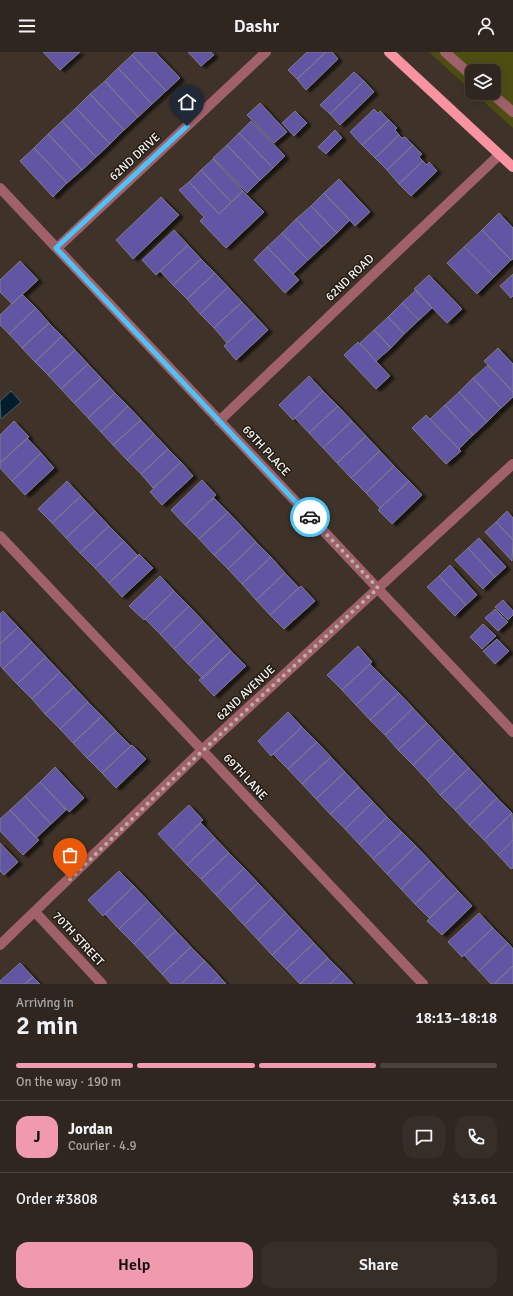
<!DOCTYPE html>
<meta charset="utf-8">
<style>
body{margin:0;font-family:Signika,sans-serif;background:#372e28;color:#f1f3f6;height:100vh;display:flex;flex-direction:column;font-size:15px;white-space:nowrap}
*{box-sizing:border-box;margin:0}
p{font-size:13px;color:#a7a5a4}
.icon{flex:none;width:22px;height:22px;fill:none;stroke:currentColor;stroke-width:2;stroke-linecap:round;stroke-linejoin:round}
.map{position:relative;height:932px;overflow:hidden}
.drawer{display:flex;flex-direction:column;background:#2f261f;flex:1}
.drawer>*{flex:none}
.buttons{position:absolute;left:465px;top:12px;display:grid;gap:8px}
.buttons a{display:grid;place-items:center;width:36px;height:36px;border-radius:8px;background:#2f261f;box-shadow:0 4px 16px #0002,0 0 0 1px #4a433d;font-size:20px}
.pin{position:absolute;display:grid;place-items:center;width:34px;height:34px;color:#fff;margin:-41px -17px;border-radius:50% 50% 50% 0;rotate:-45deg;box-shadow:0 0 4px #0007}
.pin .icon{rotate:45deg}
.courier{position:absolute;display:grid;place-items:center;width:40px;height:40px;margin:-20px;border:3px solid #4fc3f7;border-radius:50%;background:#fff;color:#222;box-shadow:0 1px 5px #0007}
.headline em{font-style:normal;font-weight:600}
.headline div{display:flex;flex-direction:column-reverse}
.headline{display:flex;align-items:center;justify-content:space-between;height:68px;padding:0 16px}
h1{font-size:26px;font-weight:600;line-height:30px}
.bar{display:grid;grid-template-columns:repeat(4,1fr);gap:6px 4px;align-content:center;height:48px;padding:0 16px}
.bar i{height:5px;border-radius:3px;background:#4a433d}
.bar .active{background:#f29aad}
.bar p{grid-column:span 4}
.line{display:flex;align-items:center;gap:10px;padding:0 16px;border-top:1px solid #4a433d}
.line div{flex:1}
.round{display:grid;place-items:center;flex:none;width:42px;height:42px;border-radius:12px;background:#372e28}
.primary-button{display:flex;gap:8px;margin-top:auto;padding:8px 16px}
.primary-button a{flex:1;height:46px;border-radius:12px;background:#f29aad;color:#111;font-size:16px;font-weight:600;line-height:46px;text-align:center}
.primary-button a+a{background:#372e28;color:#f1f3f6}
header{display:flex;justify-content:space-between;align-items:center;height:52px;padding:0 16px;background:#2f261f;font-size:18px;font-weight:600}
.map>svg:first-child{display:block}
.green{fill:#4c4e12}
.water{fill:#001d2e;stroke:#4b5d67}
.building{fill:#6255a3;stroke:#7d7c8c;filter:url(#shadow)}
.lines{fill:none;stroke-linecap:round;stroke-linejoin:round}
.minor{stroke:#a0616a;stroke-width:10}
.major{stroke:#f993a2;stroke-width:10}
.done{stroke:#b9b0a8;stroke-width:4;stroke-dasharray:0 7.2}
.route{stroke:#4fc3f7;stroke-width:5}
.labels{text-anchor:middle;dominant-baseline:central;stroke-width:3;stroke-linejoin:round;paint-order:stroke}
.street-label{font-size:12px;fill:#fbf3ed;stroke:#211c17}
</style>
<header><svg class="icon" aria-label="menu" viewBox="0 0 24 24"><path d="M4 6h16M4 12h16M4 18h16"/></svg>Dashr<svg class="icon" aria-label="person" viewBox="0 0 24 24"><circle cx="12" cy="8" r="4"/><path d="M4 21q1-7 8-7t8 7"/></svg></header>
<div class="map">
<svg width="513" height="932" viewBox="0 0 513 932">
<defs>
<filter id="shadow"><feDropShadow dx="4.5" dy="2.5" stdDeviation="1" flood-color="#0009"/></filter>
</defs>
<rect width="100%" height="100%" fill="#3f3329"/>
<path class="green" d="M429 0H513V76L474 41H494V19H472V39Z"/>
<path class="water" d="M11 339 21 350 1 367 0 349Z"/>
<path class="building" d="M43 0H80L60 18Z
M135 0H155L180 26 166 39 132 3Z
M188 0H211L214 3 201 14Z
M307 0H326L297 27 288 18Z
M326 0H332L338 7 306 38 297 27Z
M132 3 166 39 152 52 118 16Z
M118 16 152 52 138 65 105 29Z
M354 20 364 29 330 62 320 53Z
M105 29 138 65 124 78 90 42Z
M364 29 374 40 340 73 330 62Z
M90 42 124 78 110 92 76 56Z
M260 51 287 80 274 91 247 63Z
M76 56 110 92 96 105 62 69Z
M374 57 378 61 380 59 389 68 362 93 350 80Z
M295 59 307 71 294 84 282 71Z
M389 68 397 76 395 78 399 83 375 106 362 93Z
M62 69 96 105 82 118 48 82Z
M251 69 285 104 273 116 239 81Z
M335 78 342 86 326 102 318 95Z
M239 81 273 116 260 128 227 93Z
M48 82 82 118 67 131 34 96Z
M399 83 402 86 405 85 413 93 387 118 375 106Z
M227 93 260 128 247 141 213 106Z
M413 93 422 102 419 105 423 109 399 132 387 118Z
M34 96 67 131 53 145 20 109Z
M213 107 243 139 231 150 201 118Z
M423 109 427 113 429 110 437 119 411 144 399 132Z
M201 118 231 150 219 162 189 130Z
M339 127 370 160 355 174 324 141Z
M189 130 219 162 243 139 264 160 226 196 200 169 204 165 179 138Z
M324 141 350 168 337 181 311 154Z
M161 145 179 163 133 207 116 188Z
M311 154 337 181 322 195 296 167Z
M499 161 513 176V207L511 208 482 178Z
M296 167 322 195 308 208 282 181Z
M174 178 188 193 156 223 142 208Z
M482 178 511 208 494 225 464 195Z
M282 181 308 208 293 222 267 195Z
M188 193 201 207 173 233 160 219Z
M267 195 299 228 285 241 254 208Z
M464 195 494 225 477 242 447 211Z
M201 207 215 221 187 247 173 233Z
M20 209 38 228 12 252 0 240V228Z
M215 221 228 235 200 262 187 247Z
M513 222V244L511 246 500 234Z
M429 223 462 257 447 271 414 237Z
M228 235 242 250 214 276 200 262Z
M416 238 432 256 419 268 402 251Z
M22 242 36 256 9 282 0 273V263Z
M242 250 255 264 227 291 214 276Z
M402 251 419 268 404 282 388 265Z
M36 256 49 271 22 296 9 282Z
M255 264 268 278 236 308 224 294Z
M388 265 404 282 391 296 374 278Z
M49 271 62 284 35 310 22 296Z
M374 278 391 296 376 309 360 291Z
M62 284 75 298 48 323 35 310Z
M358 290 390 324 376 337 344 303Z
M498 296 513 312V340L484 309Z
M75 298 88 312 61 337 48 323Z
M88 312 101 326 74 351 61 337Z
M488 313 513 340V345L501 356 473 326Z
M309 324 323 339 293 368 279 353Z
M101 326 115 341 88 366 74 351Z
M473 326 501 356 487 370 459 340Z
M323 339 338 354 309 381 295 366Z
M459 340 487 370 473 383 445 353Z
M115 341 128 354 101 380 88 366Z
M445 353 473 383 459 397 430 367Z
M128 354 141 368 113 393 101 380Z
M338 354 352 369 323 396 309 381Z
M426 363 461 399 446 412 412 376Z
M141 368 154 382 127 408 113 393Z
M14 369 29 385 0 411V383Z
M352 369 366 384 337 411 323 396Z
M154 382 168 397 141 422 127 408Z
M366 384 380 399 351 426 337 411Z
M27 386 41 401 12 429 0 416V411Z
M168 397 181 410 153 436 141 422Z
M380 399 394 414 366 441 351 426Z
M41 401 54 416 25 443 12 429Z
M181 410 193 424 162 453 150 440Z
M394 414 409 429 380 456 366 441Z
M202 428 216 443 185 473 171 458Z
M67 429 81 444 52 471 38 457Z
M409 429 422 443 392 472 378 458Z
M81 444 95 459 66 486 52 471Z
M214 446 228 460 199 487 185 473Z
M95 459 109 474 80 501 66 486Z
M507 459 513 466V488L496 470Z
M228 460 243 476 214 503 199 487Z
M496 470 513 488 512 509 485 480Z
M109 474 124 489 95 516 80 501Z
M243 476 256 490 228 517 214 503Z
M479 486 506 515 495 525 468 496Z
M124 489 138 504 109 531 95 516Z
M256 490 271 505 242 532 228 517Z
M468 496 495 525 483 537 455 508Z
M139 502 153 516 122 545 109 531Z
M271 505 285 521 256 548 242 532Z
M450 513 477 543 466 553 439 524Z
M285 521 299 536 270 563 256 548Z
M160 524 174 539 144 568 129 554Z
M439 524 466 553 455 564 427 535Z
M301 534 315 549 284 577 270 563Z
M174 539 189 554 160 582 145 567Z
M503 548 513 559V563L508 568 495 555Z
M189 554 203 569 174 597 160 582Z
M495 557 508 570 498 579 485 566Z
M3 559 18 575 0 592V562Z
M203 569 217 584 188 612 174 597Z
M483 572 496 584 482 597 470 585Z
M18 575 32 590 3 617 0 613V592Z
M217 584 231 599 203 627 188 612Z
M497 587 509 599 495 612 483 599Z
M32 590 46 605 17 632 3 617Z
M358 594 372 610 342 638 327 623Z
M231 599 246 614 214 644 199 628Z
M46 605 60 620 32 647 17 632Z
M370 612 384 626 356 653 342 638Z
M60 620 74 635 45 662 32 647Z
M384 626 399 641 370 668 356 653Z
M74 635 88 650 60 677 45 662Z
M399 641 413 656 385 683 370 668Z
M88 650 102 664 73 691 60 677Z
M413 656 427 671 398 698 385 683Z
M288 660 302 675 271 704 258 689Z
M102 664 116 679 87 706 73 691Z
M427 671 441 686 413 713 398 698Z
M302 675 317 690 288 717 273 702Z
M116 679 131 694 102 721 87 706Z
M441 686 455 701 427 728 413 713Z
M317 690 331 705 302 732 288 717Z
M132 693 146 707 116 736 102 721Z
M455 701 469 716 440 743 427 728Z
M331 705 345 720 316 747 302 732Z
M55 715 84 746 69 760 40 730Z
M469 716 483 731 455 758 440 743Z
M345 720 359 735 330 762 316 747Z
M40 730 66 758 51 772 25 744Z
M483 731 497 746 469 773 455 758Z
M359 735 373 750 345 777 330 762Z
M25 744 51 772 36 786 10 758Z
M497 746 512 761 484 788 469 773Z
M373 750 387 765 359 792 345 777Z
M189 753 203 768 173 798 158 782Z
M10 758 39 788 23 803 0 779V767Z
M512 761 513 788 498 803 484 788Z
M387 765 402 780 373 807 359 792Z
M201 771 215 786 187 813 173 798Z
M402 780 416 794 387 822 373 807Z
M215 786 229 801 201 827 187 813Z
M513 788V816L511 817 498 803Z
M0 791 18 810 4 823 0 819Z
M416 794 430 809 401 837 387 822Z
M229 801 244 816 216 843 201 827Z
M430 809 444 824 415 852 401 837Z
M244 816 258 831 230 858 216 843Z
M119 819 134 834 103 864 88 848Z
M444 824 458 839 429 866 415 852Z
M258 831 272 846 244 873 230 858Z
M134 834 148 849 119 877 105 862Z
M458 839 472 854 442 883 427 869Z
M272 846 286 861 258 888 244 873Z
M148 849 162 864 134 892 119 877Z
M286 861 300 876 272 903 258 888Z
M479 861 493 876 462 905 448 890Z
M162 864 176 879 147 906 134 892Z
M300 876 314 891 286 917 272 903Z
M493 876 508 891 479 919 464 903Z
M176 879 191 895 162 922 147 906Z
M314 891 328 906 300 932 286 917Z
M508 891 513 897V914L494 932H491L479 919Z
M191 895 205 909 181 932H171L162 922Z
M328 906 342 920 330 932H300Z
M205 909 219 924 211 932H181Z
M20 911 33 925 25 932H0V929Z
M513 914V932H494Z
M342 920 353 932H330Z
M219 924 226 932H211Z
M33 925 40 932H25Z"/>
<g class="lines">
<path class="minor" d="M445 0 472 24
M491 41 513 60
M0 136 513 680
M57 196 266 0
M219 369 499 103
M0 484 423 932
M35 860 102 932
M0 893 202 698 513 412"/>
<path class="major" d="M389 0 513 115"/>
</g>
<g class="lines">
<path class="done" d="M70 827 196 705 378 536 310 465"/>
<path class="route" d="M187 74 56 196 310 465"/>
</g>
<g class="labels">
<g class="street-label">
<text transform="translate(135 105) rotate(-43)">62ND DRIVE</text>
<text transform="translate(350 226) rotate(-44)">62ND ROAD</text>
<text transform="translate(266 399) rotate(47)">69TH PLACE</text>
<text transform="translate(246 641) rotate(-43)">62ND AVENUE</text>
<text transform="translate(245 725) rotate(47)">69TH LANE</text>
<text transform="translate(78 887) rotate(47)">70TH STREET</text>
</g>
</g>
</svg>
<div class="buttons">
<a><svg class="icon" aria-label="layers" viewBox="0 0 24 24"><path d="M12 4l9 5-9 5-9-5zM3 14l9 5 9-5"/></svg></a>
</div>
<div class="pin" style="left:70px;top:827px;background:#ea580c"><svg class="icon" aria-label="bag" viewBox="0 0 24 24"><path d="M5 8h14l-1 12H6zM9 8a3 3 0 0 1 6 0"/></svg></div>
<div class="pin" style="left:187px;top:74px;background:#1f2937"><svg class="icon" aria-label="home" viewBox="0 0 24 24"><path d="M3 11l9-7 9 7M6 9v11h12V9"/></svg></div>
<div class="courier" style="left:310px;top:465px"><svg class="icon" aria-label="car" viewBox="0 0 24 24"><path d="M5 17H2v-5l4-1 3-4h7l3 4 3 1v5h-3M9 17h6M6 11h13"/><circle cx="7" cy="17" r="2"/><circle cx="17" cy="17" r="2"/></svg></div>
</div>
<section class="drawer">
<div class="headline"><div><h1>2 min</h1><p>Arriving in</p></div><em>18:13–18:18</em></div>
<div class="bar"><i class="active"></i><i class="active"></i><i class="active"></i><i></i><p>On the way · 190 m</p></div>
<div class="line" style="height:72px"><b class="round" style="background:#f29aad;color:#111">J</b><div><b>Jordan</b><p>Courier · 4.9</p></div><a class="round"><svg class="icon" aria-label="chat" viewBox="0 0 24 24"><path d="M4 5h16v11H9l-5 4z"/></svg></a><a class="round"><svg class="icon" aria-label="phone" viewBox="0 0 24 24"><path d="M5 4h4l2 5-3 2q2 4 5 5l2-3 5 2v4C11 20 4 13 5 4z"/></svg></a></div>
<div class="line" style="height:52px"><div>Order #3808</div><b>$13.61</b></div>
<div class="primary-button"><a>Help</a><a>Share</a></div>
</section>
